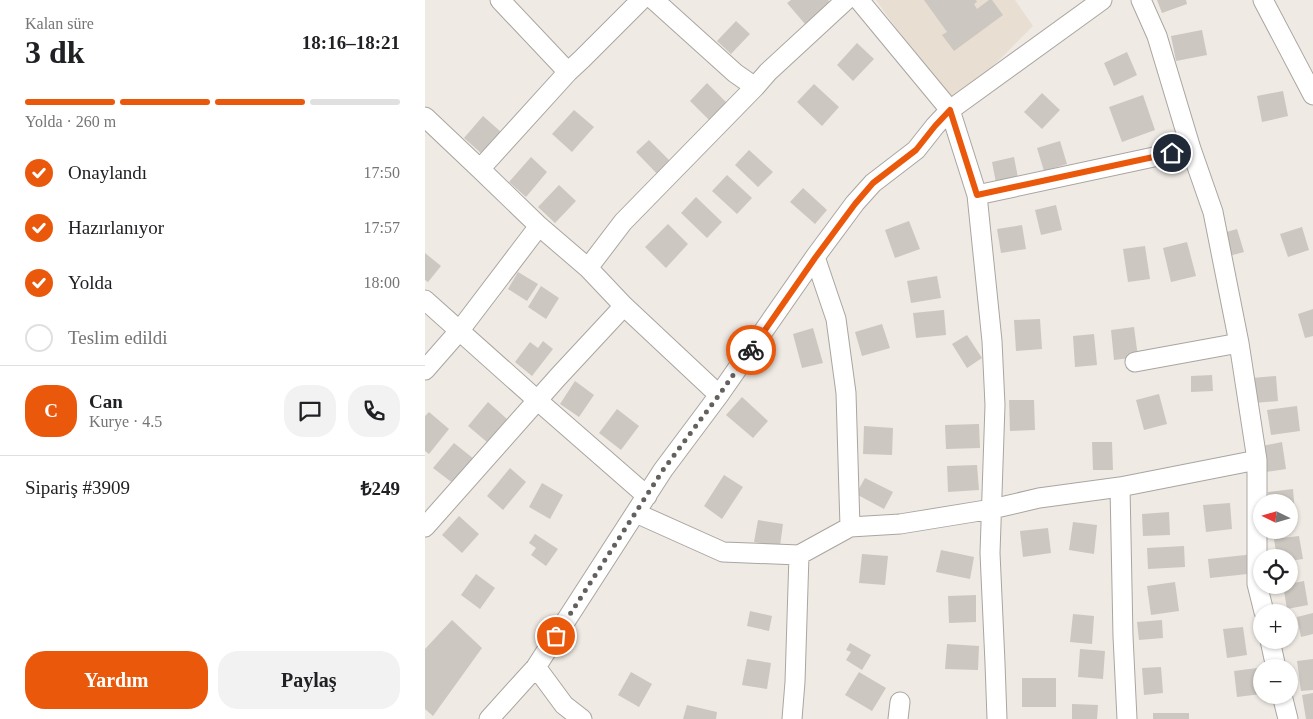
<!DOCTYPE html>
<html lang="tr">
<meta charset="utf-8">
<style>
body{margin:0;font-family:"Times New Roman",serif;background:#f2f2f2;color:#202124;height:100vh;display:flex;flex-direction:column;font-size:19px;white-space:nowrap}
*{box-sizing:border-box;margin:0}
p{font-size:16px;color:#757577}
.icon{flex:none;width:28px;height:28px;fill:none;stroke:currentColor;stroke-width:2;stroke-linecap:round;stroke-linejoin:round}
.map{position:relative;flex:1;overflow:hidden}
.panel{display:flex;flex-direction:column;background:#fff;width:425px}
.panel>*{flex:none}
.needle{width:32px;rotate:275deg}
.fabs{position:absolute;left:828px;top:494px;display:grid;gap:10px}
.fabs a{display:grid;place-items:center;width:45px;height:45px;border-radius:50%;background:#fff;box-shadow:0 1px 4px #0004;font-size:25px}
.pin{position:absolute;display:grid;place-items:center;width:42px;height:42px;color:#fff;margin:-21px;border:2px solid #fff;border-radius:50%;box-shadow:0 1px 5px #0007}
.courier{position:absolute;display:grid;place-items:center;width:50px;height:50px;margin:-25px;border:4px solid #ea580c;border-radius:50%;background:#fff;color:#222;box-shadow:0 1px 6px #0007}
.headline em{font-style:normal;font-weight:700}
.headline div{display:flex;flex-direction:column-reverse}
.headline{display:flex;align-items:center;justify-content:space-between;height:85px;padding:0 25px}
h1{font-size:32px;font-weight:700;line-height:38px}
.bar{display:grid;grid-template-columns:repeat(4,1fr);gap:8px 5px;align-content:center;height:60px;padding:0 25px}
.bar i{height:6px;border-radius:4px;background:#e0e0e0}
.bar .on{background:#ea580c}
.bar p{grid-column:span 4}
.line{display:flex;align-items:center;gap:12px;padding:0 25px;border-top:1px solid #e0e0e0}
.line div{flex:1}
.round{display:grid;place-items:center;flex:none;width:52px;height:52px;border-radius:20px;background:#f2f2f2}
ol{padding:0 25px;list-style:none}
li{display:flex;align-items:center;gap:15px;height:55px}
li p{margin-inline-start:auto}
li .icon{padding:5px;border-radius:50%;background:#ea580c;color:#fff;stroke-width:4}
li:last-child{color:#757577}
li i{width:28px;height:28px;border:2px solid #e0e0e0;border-radius:50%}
.primary-button{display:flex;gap:10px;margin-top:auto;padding:10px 25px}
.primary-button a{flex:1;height:58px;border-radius:20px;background:#ea580c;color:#fff;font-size:20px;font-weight:700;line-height:58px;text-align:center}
.primary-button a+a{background:#f2f2f2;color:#202124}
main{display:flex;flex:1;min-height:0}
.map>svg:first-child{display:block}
.built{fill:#e9ded2}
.building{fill:#ccc7c1}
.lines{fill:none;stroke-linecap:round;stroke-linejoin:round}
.minor-casing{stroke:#aaa5a0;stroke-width:21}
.minor{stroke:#fff;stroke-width:19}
.done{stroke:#63605d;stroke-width:5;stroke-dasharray:0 9}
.route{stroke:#ea580c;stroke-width:6}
</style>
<main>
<section class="panel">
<div class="headline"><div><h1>3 dk</h1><p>Kalan süre</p></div><em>18:16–18:21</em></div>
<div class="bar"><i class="on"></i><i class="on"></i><i class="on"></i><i></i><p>Yolda · 260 m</p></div>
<ol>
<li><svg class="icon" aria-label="check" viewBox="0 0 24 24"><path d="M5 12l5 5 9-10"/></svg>Onaylandı<p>17:50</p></li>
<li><svg class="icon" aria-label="check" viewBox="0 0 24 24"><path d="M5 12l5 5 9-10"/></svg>Hazırlanıyor<p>17:57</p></li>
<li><svg class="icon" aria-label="check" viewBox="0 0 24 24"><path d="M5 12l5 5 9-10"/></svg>Yolda<p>18:00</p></li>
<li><i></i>Teslim edildi</li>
</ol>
<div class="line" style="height:90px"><b class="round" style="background:#ea580c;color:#fff">C</b><div><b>Can</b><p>Kurye · 4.5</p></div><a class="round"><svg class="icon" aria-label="chat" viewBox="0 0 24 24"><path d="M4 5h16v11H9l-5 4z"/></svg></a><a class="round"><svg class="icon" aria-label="phone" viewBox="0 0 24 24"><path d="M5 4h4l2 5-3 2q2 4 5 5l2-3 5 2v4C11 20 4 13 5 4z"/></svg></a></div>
<div class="line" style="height:65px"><div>Sipariş #3909</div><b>₺249</b></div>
<div class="primary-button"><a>Yardım</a><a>Paylaş</a></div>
</section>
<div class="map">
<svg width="888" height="719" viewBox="0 0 888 719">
<rect width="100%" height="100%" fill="#efeae4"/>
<path class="built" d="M451 0H590L608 26 536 98 518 94Z"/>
<path class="building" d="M366 0H403L405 2 380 24 362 3Z
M499 0H551L552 2 549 4 552 9 564 0H567L578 15 529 51 517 35 522 32Z
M732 0H761L762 4 737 13Z
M311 21 325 34 306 54 292 41Z
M777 30 782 55 751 61 746 36Z
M432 43 449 59 428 81 412 65Z
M702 52 712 75 689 86 679 63Z
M282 83 307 108 290 126 265 101Z
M389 84 414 107 397 126 372 102Z
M858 91 863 116 837 122 832 96Z
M617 93 635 110 617 129 599 112Z
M718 95 730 130 697 142 684 107Z
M149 110 169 127 147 152 127 134Z
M58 116 76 132 57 154 39 138Z
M224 140 250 166 237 179 211 152Z
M635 141 642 164 619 171 612 148Z
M324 150 348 172 333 187 310 165Z
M106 157 122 172 101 197 84 182Z
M589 157 594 183 572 188 567 162Z
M302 175 327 198 312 214 287 191Z
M134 185 151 201 130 223 113 207Z
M378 188 402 210 390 224 365 202Z
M271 197 297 222 282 238 256 213Z
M631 205 637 230 616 235 610 210Z
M484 221 495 249 470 258 460 230Z
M243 224 263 244 241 268 220 247Z
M597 225 601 249 576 253 572 229Z
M877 227 884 250 863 257 855 234Z
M812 229 819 252 804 256 798 233Z
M762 242 771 276 746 282 738 248Z
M720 246 725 279 703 282 698 249Z
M0 253 16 266 3 282 0 280Z
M93 272 113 284 102 301 83 289Z
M512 276 516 298 486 303 482 281Z
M116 286 134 298 121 319 103 307Z
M888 309V336L880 338 873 314Z
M519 310 521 335 491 338 488 313Z
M615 319 617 349 591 351 589 320Z
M457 324 465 348 437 356 430 332Z
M709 327 713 357 689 360 686 330Z
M388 328 398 363 377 368 368 334Z
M669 334 672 365 650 367 648 336Z
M542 335 557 358 542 368 527 344Z
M118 341 128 349 107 376 90 362 105 342 113 348Z
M787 375 788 391 766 392V376Z
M851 376 853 401 829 403 827 378Z
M150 381 169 395 154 417 135 404Z
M734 394 742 424 719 430 711 400Z
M317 397 343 421 328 438 301 415Z
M584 400H609L610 430 585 431Z
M63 402 82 419 62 442 43 426Z
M872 406 875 431 846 435 842 410Z
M192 409 214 426 196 450 174 433Z
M4 412 24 429 4 454 0 451V416Z
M554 424 555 448 521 449 520 425Z
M439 426 468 428 467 455 438 454Z
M667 442H687L688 470H668Z
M857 442 861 469 841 472 837 446Z
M29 443 49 459 29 484 8 468Z
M552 465 554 490 523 492 522 466Z
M85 468 101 482 78 510 62 496Z
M299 475 318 487 297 519 279 506Z
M440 478 468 492 459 509 431 494Z
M117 483 138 495 125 519 104 507Z
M868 489 870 513 864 514V502H844L843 492Z
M805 503 807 529 781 532 778 505Z
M744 512 745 535 718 536 717 514Z
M34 516 54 534 37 553 17 535Z
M333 520 358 524 355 546 329 542Z
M648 522 672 525 669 554 644 550Z
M623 528 626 553 598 557 595 531Z
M110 534 133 549 121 566 106 555 111 548 104 543Z
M874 536 878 559 864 561V558H852L849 539Z
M759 546 760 567 723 569 722 548Z
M516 550 549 557 545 579 511 572Z
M437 554 463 556 460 585 434 583Z
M830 554 832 573 785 578 783 559Z
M51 574 70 588 55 609 36 595Z
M879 581 883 605 862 609 858 585H864V584Z
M750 582 754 611 726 615 722 586Z
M551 595V622L524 623 523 596Z
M325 611 347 616 344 631 322 626Z
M888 613V634L876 637 872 617Z
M648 614 669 616 667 644 645 642Z
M27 620 57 648 8 716 0 709V649Z
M737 620 738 638 714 640 712 622Z
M818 627 822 655 802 658 798 629Z
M425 643 446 655 437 670 421 660 426 652 421 650Z
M522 644 554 646 553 670 520 669Z
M655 649 680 651 678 679 653 677Z
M322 659 346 663 342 689 317 685Z
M888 659V690L876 691 872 661Z
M736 667 738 693 719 695 717 668Z
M832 668 836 694 812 697 809 671Z
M206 672 227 684 214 707 193 695Z
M434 672 461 688 447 711 420 695Z
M597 678H631V707H597Z
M888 693V719H881L877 695Z
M647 704 673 705 672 719H647Z
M262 705 292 712 291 719H258Z
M728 713H764V719H728Z"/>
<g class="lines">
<defs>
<path id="minor" d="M75 0 143 72 157 59 216 0
M229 0 310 73 330 87 343 72 421 0
M434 0 525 110 677 0
M716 0 732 36 766 149 788 212 814 343 832 460V584L839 612
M838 0 888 95
M0 117 55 169 114 226 163 268 199 306 294 395
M55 169 143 72
M552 195 766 149
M390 257 411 319 421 393 425 527
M163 268 198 222 330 87
M0 300 112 400 222 496
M710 362 814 343
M0 370 35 330 114 226
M695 487 698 636 702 719
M211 513 298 552 374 555 425 527 475 524 567 509 614 498 695 487 832 460
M0 527 133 377 199 306
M845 640 851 668
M111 667 139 705 157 719
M857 695 863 719
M64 719 111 667 238 470 294 395 390 257 430 203 448 183 491 150 510 126 525 110 552 195 567 341 570 405 565 553 570 663 572 719
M367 719 370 682 374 555
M473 719 475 702"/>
</defs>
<use href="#minor" class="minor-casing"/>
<use href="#minor" class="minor"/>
</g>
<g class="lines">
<path class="done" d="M131 636 238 470 294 395 326 350"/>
<path class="route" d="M326 350 390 258 430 204 448 183 491 150 510 126 525 110 552 195 747 153"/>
</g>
</svg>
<div class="fabs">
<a><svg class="needle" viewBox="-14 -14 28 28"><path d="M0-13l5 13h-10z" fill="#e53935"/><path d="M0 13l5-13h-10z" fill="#757577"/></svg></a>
<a><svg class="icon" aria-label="locate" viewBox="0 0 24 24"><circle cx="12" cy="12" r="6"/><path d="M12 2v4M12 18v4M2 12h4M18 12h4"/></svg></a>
<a>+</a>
<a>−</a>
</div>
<div class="pin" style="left:131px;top:636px;background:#ea580c"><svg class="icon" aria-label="bag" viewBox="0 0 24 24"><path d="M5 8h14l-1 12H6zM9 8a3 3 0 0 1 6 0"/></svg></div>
<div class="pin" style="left:747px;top:153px;background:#1f2937"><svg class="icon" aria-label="home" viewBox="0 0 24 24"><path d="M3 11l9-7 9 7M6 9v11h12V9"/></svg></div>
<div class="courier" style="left:326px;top:350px"><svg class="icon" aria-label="bike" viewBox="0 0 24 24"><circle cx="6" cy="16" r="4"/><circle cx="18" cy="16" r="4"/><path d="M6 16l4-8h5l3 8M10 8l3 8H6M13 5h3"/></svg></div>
</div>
</main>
